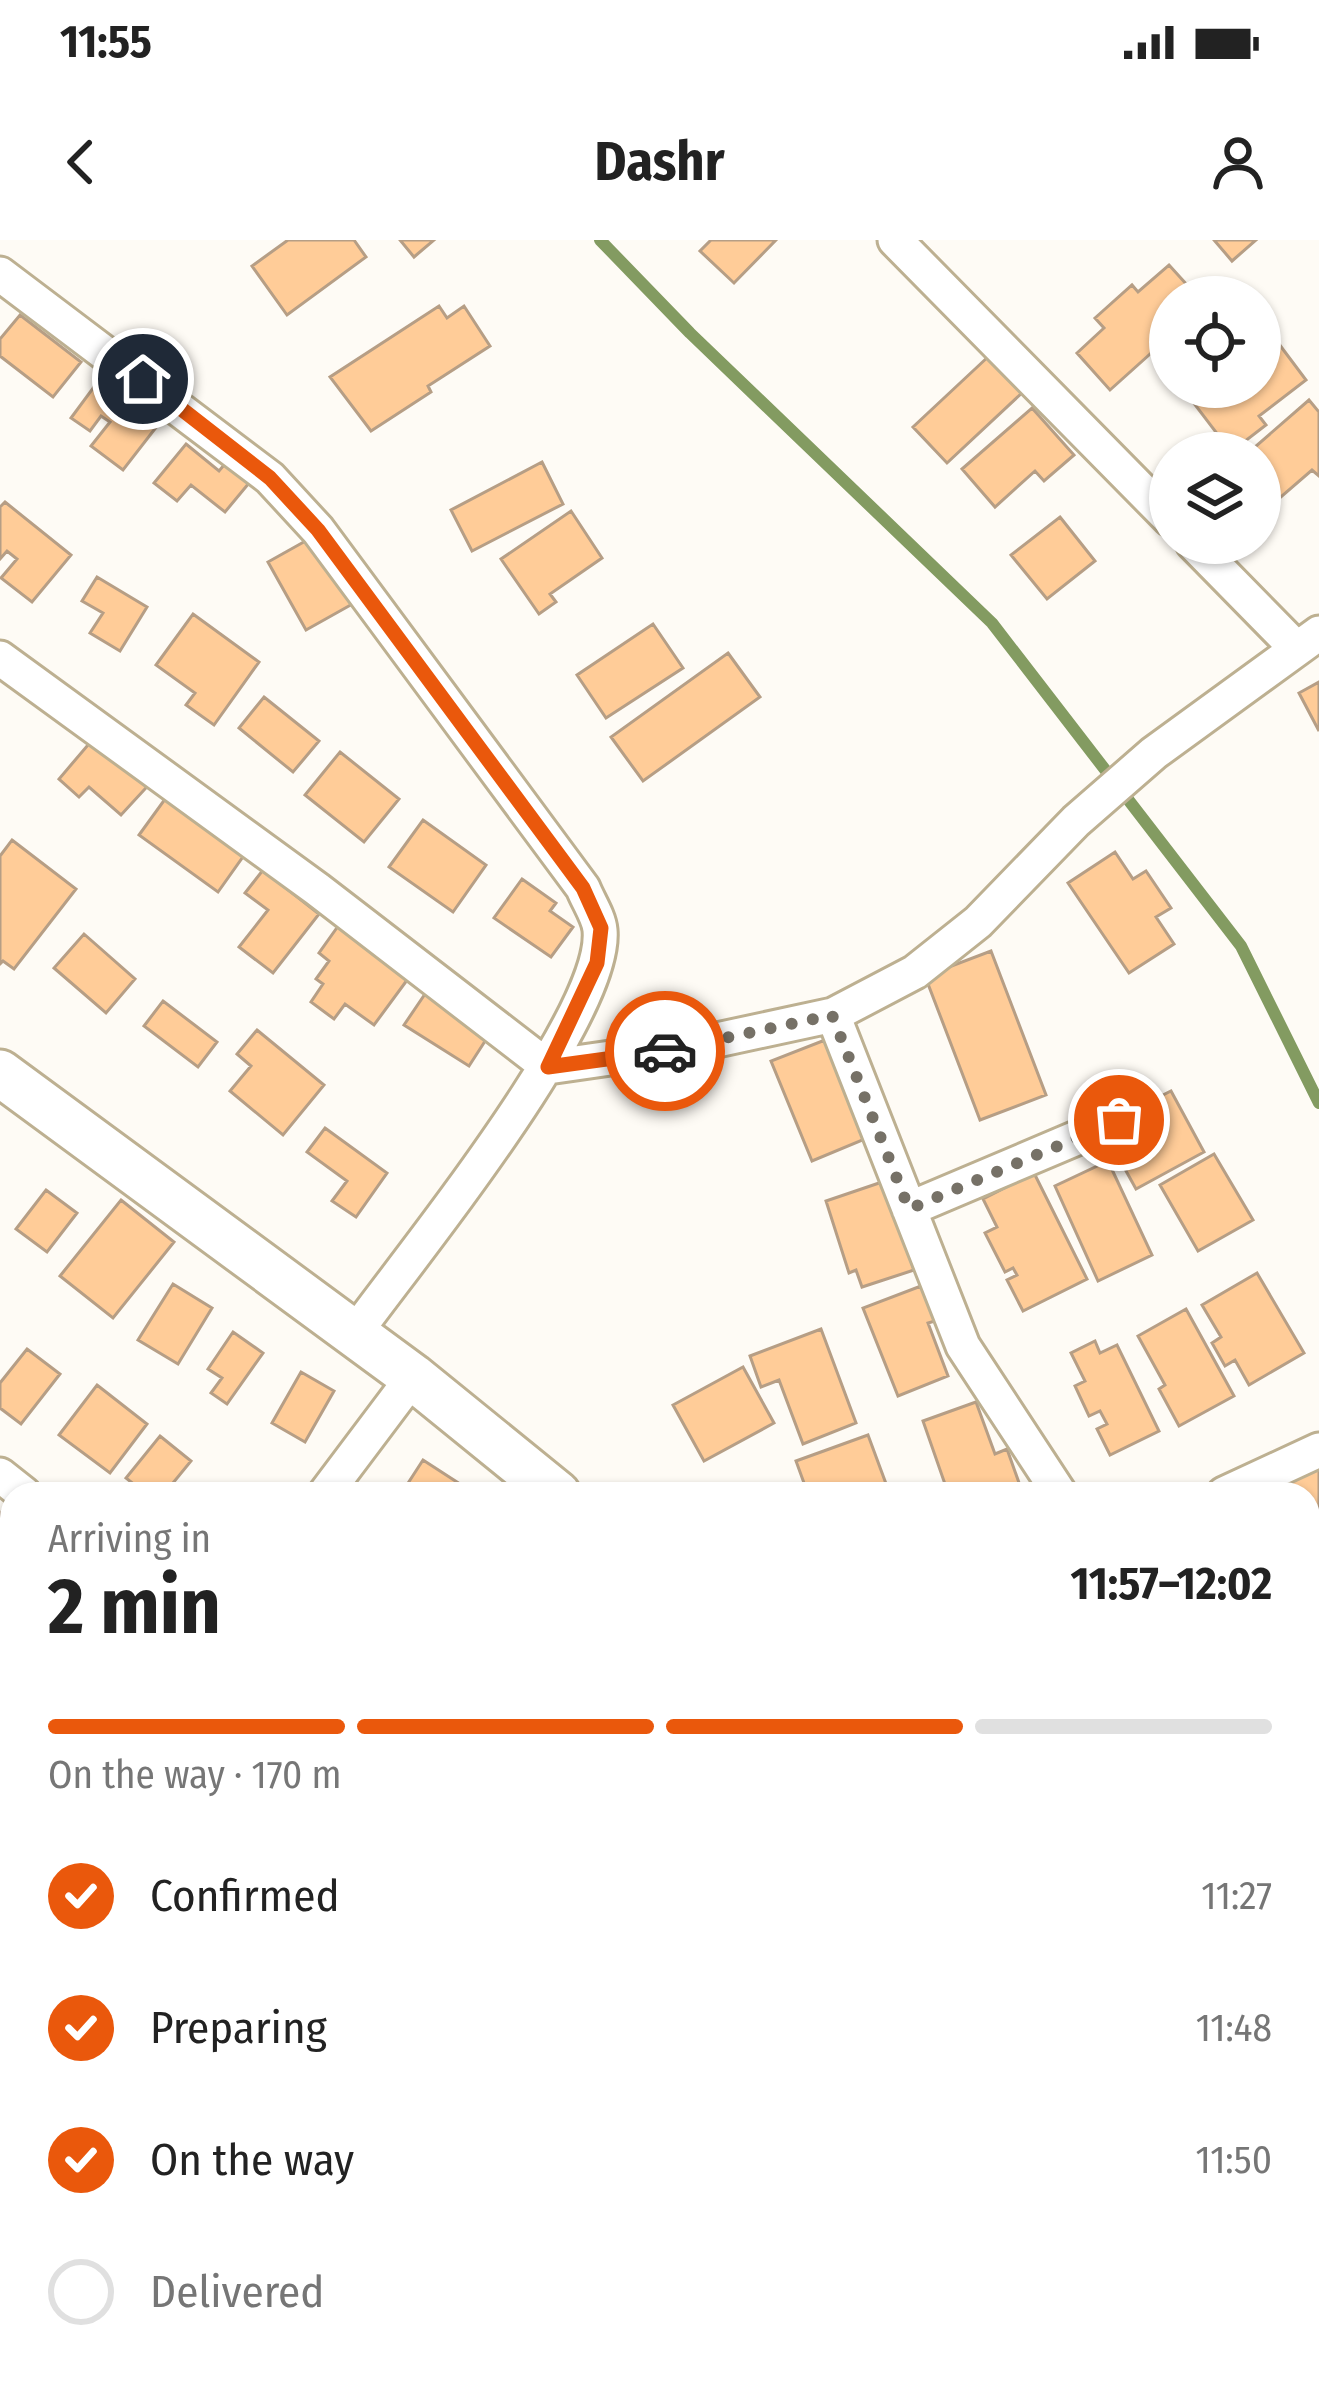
<!DOCTYPE html>
<meta charset="utf-8">
<style>
body{margin:0;font-family:"Fira Sans Condensed",sans-serif;background:#f6f6f6;color:#222;height:100vh;display:flex;flex-direction:column;font-size:45px;white-space:nowrap}
*{box-sizing:border-box;margin:0}
p{font-size:39px;color:#767676}
.icon{flex:none;width:66px;height:66px;fill:none;stroke:currentColor;stroke-width:2;stroke-linecap:round;stroke-linejoin:round}
.map{position:relative;flex:1;overflow:hidden}
.sheet{position:absolute;left:0px;top:1242px;width:1320px;height:900px;display:flex;flex-direction:column;background:#fff;border-radius:36px 36px 0 0;box-shadow:0 3px 9px #0004}
.sheet>*{flex:none}
.fabs{position:absolute;left:1149px;top:36px;display:grid;gap:24px}
.fabs a{display:grid;place-items:center;width:132px;height:132px;border-radius:50%;background:#fff;box-shadow:0 3px 9px #0004;font-size:60px}
.pin{position:absolute;display:grid;place-items:center;width:102px;height:102px;color:#fff;margin:-51px;border:6px solid #fff;border-radius:50%;box-shadow:0 3px 12px #0007}
.courier{position:absolute;display:grid;place-items:center;width:120px;height:120px;margin:-60px;border:9px solid #ea580c;border-radius:50%;background:#fff;color:#222;box-shadow:0 3px 15px #0007}
.headline em{font-style:normal;font-weight:700}
.headline div{display:flex;flex-direction:column-reverse}
.headline{display:flex;align-items:center;justify-content:space-between;height:204px;padding:0 48px}
h1{font-size:78px;font-weight:700;line-height:90px}
.bar{display:grid;grid-template-columns:repeat(4,1fr);gap:18px 12px;align-content:center;height:144px;padding:0 48px}
.bar i{height:15px;border-radius:9px;background:#e0e0e0}
.bar .on{background:#ea580c}
.bar p{grid-column:span 4}
ol{padding:0 48px;list-style:none}
li{display:flex;align-items:center;gap:36px;height:132px}
li p{margin-inline-start:auto}
li .icon{padding:12px;border-radius:50%;background:#ea580c;color:#fff;stroke-width:4}
li:last-child{color:#767676}
li i{width:66px;height:66px;border:6px solid #e0e0e0;border-radius:50%}
.status{display:flex;justify-content:space-between;align-items:center;height:84px;padding:0 60px;background:#fff;direction:ltr}
.status svg{height:33px;fill:currentColor}
header{display:flex;justify-content:space-between;align-items:center;height:156px;padding:0 48px;background:#fff;font-size:54px;font-weight:700}
.map>svg:first-child{display:block}
.lines{fill:none;stroke-linecap:round;stroke-linejoin:round}
.stream{stroke:#839b61;stroke-width:12}
.building{fill:#ffcc98;stroke:#b69e85;stroke-width:3}
.street-casing{stroke:#bdb091;stroke-width:39}
.secondary-casing{stroke:#bdb091;stroke-width:51}
.street{stroke:#fff;stroke-width:33}
.secondary{stroke:#fff;stroke-width:45}
.done{stroke:#767167;stroke-width:12;stroke-dasharray:0 21.6}
.route{stroke:#ea580c;stroke-width:15}
</style>
<div class="status"><b>11:55</b><svg viewBox="0 0 49 12"><path d="M0 12V9h3v3zM5 12V6h3v6zM10 12V3h3v9zM15 12V0h3v12zM26 1h20v11H26zM47 4h2v5h-2z"/></svg></div>
<header><svg class="icon" aria-label="back" viewBox="0 0 24 24"><path d="M15 5l-7 7 7 7"/></svg>Dashr<svg class="icon" aria-label="person" viewBox="0 0 24 24"><circle cx="12" cy="8" r="4"/><path d="M4 21q1-7 8-7t8 7"/></svg></header>
<div class="map">
<svg width="1319" height="2142" viewBox="0 0 1319 2142">
<rect width="100%" height="100%" fill="#fefbf5"/>
<g class="lines">
<path class="stream" d="M600 0 690 93 992 383 1241 706 1319 863"/>
</g>
<path class="building" d="M288 0H354L366 17 287 75 252 26Z
M400 0H434L414 17Z
M711 0H776L734 43 700 11Z
M1214 0H1256L1232 21Z
M1169 25 1198 57H1170V96L1110 150 1077 113 1104 88 1095 78 1132 45 1138 52Z
M439 66 447 78 464 66 490 106 428 146 431 152 371 191 330 137Z
M20 75 81 122 53 157 0 116V99Z
M1273 96 1306 140 1259 176 1266 185 1231 212 1183 149 1260 147V105Z
M990 115 1024 151 947 223 913 187Z
M102 136 161 181 123 230 91 206 110 182 101 176 90 191 71 178Z
M1309 160 1319 172V236L1312 230 1274 263 1260 247V213H1248Z
M1032 168 1074 215 1044 241 1035 231 995 267 962 229Z
M186 204 219 231 235 212 259 231 225 272 191 245 177 261 154 243Z
M542 222 563 264 472 311 451 270Z
M5 262 71 315 32 362 1 338 17 319 7 311 0 319V267Z
M571 271 602 318 550 354 556 362 539 374 501 319Z
M1060 277 1095 321 1047 359 1011 315Z
M318 294 356 362 306 390 268 322Z
M97 337 147 367 120 411 90 393 103 373 82 361Z
M193 374 259 422 214 485 186 465 195 453 156 425Z
M653 384 683 428 606 478 577 435Z
M728 413 760 457 643 541 611 497Z
M1319 442V491L1299 453Z
M264 457 319 501 293 532 239 488Z
M99 492 156 537 121 575 89 547 79 557 59 539Z
M340 512 399 559 364 602 305 555Z
M173 548 252 604 218 652 139 595Z
M423 580 486 625 453 672 389 627Z
M12 600 76 649 14 729 3 721 0 724V616Z
M1115 612 1133 639 1146 631 1171 668 1156 677 1174 704 1129 733 1068 643Z
M263 630 319 674 273 733 239 707 268 670 245 653Z
M522 639 556 663 550 671 573 687 551 717 494 678Z
M341 682 413 732 374 785 345 764 334 779 311 762 323 744 316 739 329 721 319 713Z
M84 694 135 739 106 773 54 728Z
M991 711 1046 855 980 880 925 736Z
M425 754 489 795 469 826 404 785Z
M163 761 217 802 198 827 144 786Z
M257 790 324 845 283 895 230 851 251 826 237 814Z
M825 800 865 899 812 921 771 821Z
M1171 851 1204 912 1136 949 1110 902 1146 883 1137 868Z
M325 888 387 933 356 977 332 961 347 941 307 912Z
M1214 914 1253 980 1198 1011 1160 945Z
M1108 921 1152 1015 1098 1041 1055 946Z
M1034 933 1087 1039 1023 1071 1007 1040 1017 1035 1013 1028 1005 1032 985 993 997 987 983 959Z
M885 941 914 1030 862 1047 856 1030 849 1033 826 961Z
M46 950 77 973 47 1012 16 989Z
M121 960 174 1002 113 1078 60 1036Z
M1257 1033 1304 1113 1249 1145 1235 1120 1225 1126 1212 1103 1221 1097 1202 1065Z
M173 1044 212 1068 178 1124 138 1100Z
M921 1046 935 1081 928 1083 948 1136 898 1156 863 1068Z
M1186 1069 1234 1156 1179 1186 1159 1149 1165 1145 1138 1096Z
M821 1089 856 1183 803 1204 779 1140 761 1147 750 1116Z
M233 1092 263 1113 227 1164 211 1153 222 1138 208 1129Z
M1095 1101 1100 1113 1117 1105 1159 1191 1110 1215 1097 1189 1107 1184 1100 1171 1089 1176 1075 1146 1085 1141 1071 1113Z
M27 1109 60 1134 21 1184 0 1168V1143Z
M743 1127 774 1183 704 1221 673 1165Z
M301 1132 334 1151 305 1202 272 1183Z
M97 1145 147 1184 110 1233 59 1195Z
M976 1162 995 1214 1007 1209 1023 1254H957L953 1245 946 1247 923 1181Z
M868 1195 888 1249 899 1245 903 1254H808L796 1221Z
M160 1196 191 1221 164 1254H146L126 1238Z
M423 1220 460 1244 454 1254H401Z
M1319 1226V1325L1308 1305 1318 1298 1308 1279V1254H1294L1288 1243Z
M12 1257V1329L0 1320V1274Z
M1317 1398 1319 1473 1308 1479V1402Z
M1319 1542V1617L1308 1621V1546Z
M0 1782 12 1790V1832L2 1826 0 1830Z
M0 1976 12 1986 11 2061 0 2053Z
M12 2095V2130H49L39 2142H0V2109Z
M180 2130H219L211 2142H197Z
M402 2130H454L470 2142H418Z
M663 2130H698L712 2142H654Z
M842 2130H879L870 2142H833Z"/>
<g class="lines">
<defs>
<path id="street" d="M895 0 1170 279
M0 34 270 238 318 290 583 648C588 661 599 677 600 690 608 775 410 1017 355 1093
M1193 303 1296 408
M0 418 317 649 548 827 680 808 833 775 915 732 978 682 1076 581 1154 513 1319 393
M833 775 963 1106 1060 1254
M909 969 1119 880
M0 1235 24 1254
M325 1254 413 1137
M1224 1254 1319 1210
M1308 1520 1319 1513
M0 1583 12 1592
M1308 1659 1319 1655
M0 1691 12 1675
M0 1929 12 1938
M269 2130 284 2142
M719 2130 734 2142"/>
<path id="secondary" d="M0 833 413 1137 557 1254
M1052 2130 1057 2142"/>
</defs>
<use href="#street" class="street-casing"/>
<use href="#secondary" class="secondary-casing"/>
<use href="#street" class="street"/>
<use href="#secondary" class="secondary"/>
</g>
<g class="lines">
<path class="done" d="M665 811 832 775 909 969 1119 880"/>
<path class="route" d="M143 139 270 238 318 290 583 648 601 688 597 723 548 827 665 811"/>
</g>
</svg>
<div class="fabs">
<a><svg class="icon" aria-label="locate" viewBox="0 0 24 24"><circle cx="12" cy="12" r="6"/><path d="M12 2v4M12 18v4M2 12h4M18 12h4"/></svg></a>
<a><svg class="icon" aria-label="layers" viewBox="0 0 24 24"><path d="M12 4l9 5-9 5-9-5zM3 14l9 5 9-5"/></svg></a>
</div>
<div class="pin" style="left:1119px;top:880px;background:#ea580c"><svg class="icon" aria-label="bag" viewBox="0 0 24 24"><path d="M5 8h14l-1 12H6zM9 8a3 3 0 0 1 6 0"/></svg></div>
<div class="pin" style="left:143px;top:139px;background:#1f2937"><svg class="icon" aria-label="home" viewBox="0 0 24 24"><path d="M3 11l9-7 9 7M6 9v11h12V9"/></svg></div>
<div class="courier" style="left:665px;top:811px"><svg class="icon" aria-label="car" viewBox="0 0 24 24"><path d="M5 17H2v-5l4-1 3-4h7l3 4 3 1v5h-3M9 17h6M6 11h13"/><circle cx="7" cy="17" r="2"/><circle cx="17" cy="17" r="2"/></svg></div>
<section class="sheet">
<div class="headline"><div><h1>2 min</h1><p>Arriving in</p></div><em>11:57–12:02</em></div>
<div class="bar"><i class="on"></i><i class="on"></i><i class="on"></i><i></i><p>On the way · 170 m</p></div>
<ol>
<li><svg class="icon" aria-label="check" viewBox="0 0 24 24"><path d="M5 12l5 5 9-10"/></svg>Confirmed<p>11:27</p></li>
<li><svg class="icon" aria-label="check" viewBox="0 0 24 24"><path d="M5 12l5 5 9-10"/></svg>Preparing<p>11:48</p></li>
<li><svg class="icon" aria-label="check" viewBox="0 0 24 24"><path d="M5 12l5 5 9-10"/></svg>On the way<p>11:50</p></li>
<li><i></i>Delivered</li>
</ol>
</section>
</div>
